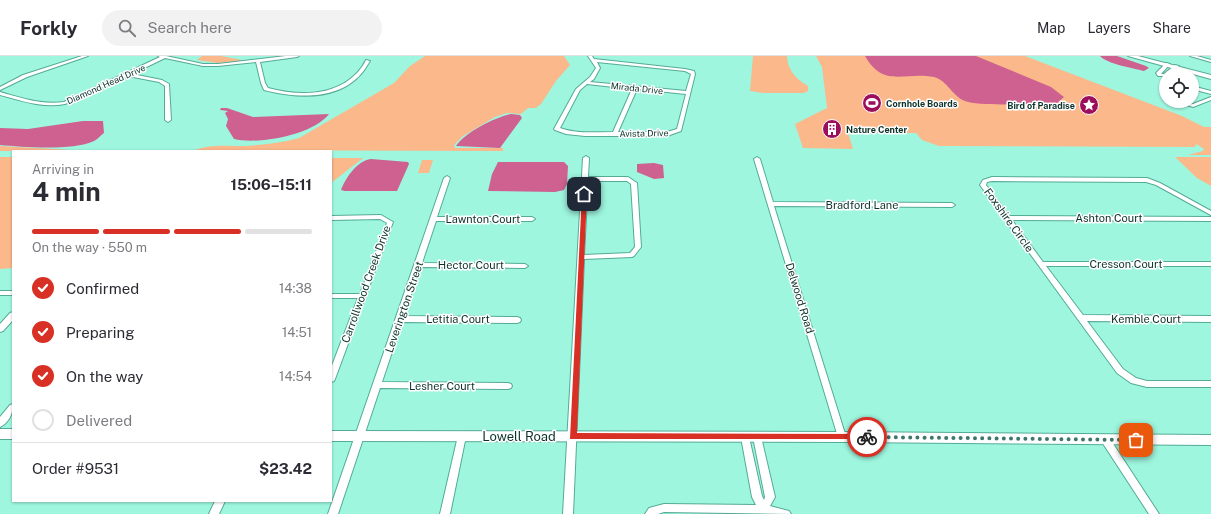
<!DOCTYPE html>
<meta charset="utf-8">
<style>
body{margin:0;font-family:"Public Sans",sans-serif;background:#f2f2f3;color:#2b2b33;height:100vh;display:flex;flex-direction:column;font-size:15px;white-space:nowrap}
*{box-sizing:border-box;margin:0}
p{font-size:13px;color:#7c7c81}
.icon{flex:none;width:22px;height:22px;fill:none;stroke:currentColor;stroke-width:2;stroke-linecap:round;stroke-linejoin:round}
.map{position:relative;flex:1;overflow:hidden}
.side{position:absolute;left:12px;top:94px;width:320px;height:352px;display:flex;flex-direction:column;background:#fff;border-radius:0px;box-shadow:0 1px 3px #0004}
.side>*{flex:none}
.buttons{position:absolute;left:1159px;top:12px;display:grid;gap:8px}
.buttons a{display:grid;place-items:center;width:40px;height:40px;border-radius:50%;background:#fff;box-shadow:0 1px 3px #0004;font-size:20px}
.pin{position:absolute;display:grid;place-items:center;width:34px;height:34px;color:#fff;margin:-17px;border-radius:8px;box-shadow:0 2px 6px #0006}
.courier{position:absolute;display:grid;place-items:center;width:40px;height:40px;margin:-20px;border:3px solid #d93025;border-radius:50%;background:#fff;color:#222;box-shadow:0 1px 5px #0007}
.head em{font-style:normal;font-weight:700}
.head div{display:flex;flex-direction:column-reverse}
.head{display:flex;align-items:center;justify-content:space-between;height:68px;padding:0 20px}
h1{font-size:26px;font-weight:700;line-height:30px}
.bar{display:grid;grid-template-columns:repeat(4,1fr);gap:6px 4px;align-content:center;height:48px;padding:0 20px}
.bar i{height:5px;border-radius:3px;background:#e1e1e2}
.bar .selected{background:#d93025}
.bar p{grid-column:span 4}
.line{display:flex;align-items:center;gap:10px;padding:0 20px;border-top:1px solid #e1e1e2}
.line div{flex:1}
ol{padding:0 20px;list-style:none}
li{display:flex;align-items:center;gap:12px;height:44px}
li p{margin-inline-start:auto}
li .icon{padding:4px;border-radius:50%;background:#d93025;color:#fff;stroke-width:4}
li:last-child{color:#7c7c81}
li i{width:22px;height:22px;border:2px solid #e1e1e2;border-radius:50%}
header{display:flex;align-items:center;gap:24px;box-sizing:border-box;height:56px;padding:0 20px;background:#fff;border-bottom:1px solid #e1e1e2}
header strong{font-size:19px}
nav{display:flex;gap:22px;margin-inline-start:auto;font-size:14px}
.search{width:280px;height:36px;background:#f2f2f3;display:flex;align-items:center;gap:10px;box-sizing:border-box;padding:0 14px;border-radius:22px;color:#7c7c81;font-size:15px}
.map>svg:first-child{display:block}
.green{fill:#fab88b}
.water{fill:#ce618f}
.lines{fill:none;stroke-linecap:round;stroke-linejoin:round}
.street-casing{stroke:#54ab96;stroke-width:2}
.secondary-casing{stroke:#54ab96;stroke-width:2}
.street{fill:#fff;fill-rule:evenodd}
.secondary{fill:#fff;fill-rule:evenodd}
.wall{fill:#84be99}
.building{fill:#9addb2;stroke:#6c9b7d}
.route{fill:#d93025}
.done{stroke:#3e7669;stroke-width:4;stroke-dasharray:0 7.2}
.labels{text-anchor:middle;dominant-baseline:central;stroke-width:3;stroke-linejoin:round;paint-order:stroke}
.far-street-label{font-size:9px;fill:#0b3129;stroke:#fff}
.far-poi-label{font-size:9px;font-weight:bold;fill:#0b3129;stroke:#fff;text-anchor:start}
.street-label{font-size:11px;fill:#0b3129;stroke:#fff}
.near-street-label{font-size:13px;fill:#0b3129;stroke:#fff}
</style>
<header>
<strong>Forkly</strong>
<div class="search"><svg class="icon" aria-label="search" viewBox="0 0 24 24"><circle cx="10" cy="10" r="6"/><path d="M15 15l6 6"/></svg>Search here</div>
<nav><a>Map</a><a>Layers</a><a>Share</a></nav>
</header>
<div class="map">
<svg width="1211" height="458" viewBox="0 0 1211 458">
<rect width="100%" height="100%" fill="#9ef6df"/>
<path class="green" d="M202 0H221L242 4 241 5 218 7 197 4Z
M425 0H564L570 9 556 25 541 48 536 52H528L521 58 507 57 495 61 463 80 454 89 455 92H503V95L195 94C211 88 226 90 244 90 262 89 281 87 299 82L394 27 410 10Z
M753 0H787C787 14 797 24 808 30V35L804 37H763L750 35Z
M816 0H1025L1182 60 1204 71H1211V99H1188L1203 95 1204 93 1196 88 1195 91 939 90 922 84 916 77H848L853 93 803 92 795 68 827 52 822 11Z
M0 90 71 94 69 95H0Z
M0 101H13V212L0 213Z
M1175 101H1211V130L1197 122Z
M331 102H363L331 127Z
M422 104H433L429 117H418Z"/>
<path class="water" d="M865 0H976L1051 31 1064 41 1057 47 1051 48C1031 47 981 51 965 45 952 40 947 24 934 21 905 15 884 33 865 0Z
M1100 0H1117L1146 10 1149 12 1144 15C1133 12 1107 8 1100 0Z
M221 52H227L253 61 329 58C313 79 258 89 234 83L226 70 228 63 225 57 228 55 220 54Z
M511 58 520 59 522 62 500 92 456 90C464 77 495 61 511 58Z
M83 65H103L104 77C101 79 98 83 94 85 72 95 24 91 0 89V72L28 73Z
M371 103 408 106 409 108 397 135H345L341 134C346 121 357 105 371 103Z
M498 106H564L568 110 567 128 564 134 555 136 488 135 492 118Z
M654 107 663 109 664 122 654 123 637 116V108Z"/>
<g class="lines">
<defs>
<path id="street" d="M82 0H88L27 21 0 34V31L23 19Z
M158 0H166L203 8H218L286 0H299L297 1 260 6 265 27 268 32C298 40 334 41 357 17 361 13 364 8 366 4L370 5C367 9 365 14 361 18 337 45 296 42 264 34L261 27 256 6 218 10H203L165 2 132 18 162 24 169 28 171 64 168 66 165 64V30L159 26 128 20 65 48C42 52 22 45 0 39V36C22 42 41 49 64 46L160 1Z
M588 0H592L594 3 685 13 694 15 695 18 681 75 667 80H585L566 78 555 74 554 73 576 33 590 21 596 12ZM597 6 685 15 691 18 686 35 590 26 594 23 600 12ZM587 28 632 33 613 76C595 76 577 78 560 72L580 34ZM637 33 686 38 677 73 667 76H618Z
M1190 0H1197L1211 4V6Z
M1166 7 1170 8 1161 18H1164L1175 9 1179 10 1168 19H1166V20H1158L1156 17Z
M1192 30 1211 35V38L1192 33Z
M1211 41V44L1193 51 1175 45H1182L1193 48Z
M586 100 589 102 588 121H628L637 127 641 191 634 200 632 201 584 203 573 458H563L583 102ZM588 125H627L631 128 635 191 630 197 584 199Z
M757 101 760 103 773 146 952 147 955 149 952 151 774 150 846 381 845 384 842 385 839 384 838 381 754 103Z
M447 120 450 122 437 161H532L535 163 532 165H436L422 207 525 208 528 210 525 212 420 211 404 260 517 261 520 262 521 264 520 266 517 267 402 266 382 326 508 327 511 328 512 330 511 332 508 333 380 332 338 458H328L444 122Z
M992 121 1147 122 1160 127 1211 155V159L1209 158 1156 129 1146 126 992 125 987 126 986 129 1009 160 1211 161V165L1012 164 1043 206H1211V210H1046L1083 259 1211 260V266L1087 265 1123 313 1136 322 1147 325H1211V331H1147L1131 327 1117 317 980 129 983 124Z
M381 159 393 166 335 323 334 325 331 326V312L358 242H331V238H360L387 167 380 163 331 164V160Z
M0 235H13V239H0Z
M13 256V264L3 275 0 276V268L10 257Z
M13 348C13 357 9 367 0 371V361L10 349Z
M462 376 465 377 466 380 450 458H440L458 380 459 377Z
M745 377 748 378 749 381 762 440 764 444 765 441 753 381 754 378 757 377 760 378 761 381 775 441 770 450 789 455 791 458 664 456 658 458H645L649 452 664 448 756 449 752 441 741 381 742 378Z
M1105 379 1108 380 1159 458H1149L1102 386 1101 383 1102 380Z
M215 445H225L219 458H209Z"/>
<path id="secondary" d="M1128 0H1138L1211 19V23Z
M0 373H13V383H0Z
M331 375 845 376 1211 379V389L845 386 331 385Z"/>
</defs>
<use href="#street" class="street-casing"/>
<use href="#secondary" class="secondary-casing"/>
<use href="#street" class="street"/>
<use href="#secondary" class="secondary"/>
</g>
<path class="wall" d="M827 66 839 73 838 76H830L827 69Z"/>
<path class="building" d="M827 66H835L839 73H831Z"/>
<path class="route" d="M582 137 587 138 577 377 867 378 870 379V383H570Z"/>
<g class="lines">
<path class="done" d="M867 381 1136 384"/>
</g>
<defs>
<symbol id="stadium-disc" viewBox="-11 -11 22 22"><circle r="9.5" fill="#9c0d5b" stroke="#fff"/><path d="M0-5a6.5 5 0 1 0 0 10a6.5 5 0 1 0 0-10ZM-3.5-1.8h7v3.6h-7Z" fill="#fff"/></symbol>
<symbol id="sight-disc" viewBox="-11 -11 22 22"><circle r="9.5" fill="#9c0d5b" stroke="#fff"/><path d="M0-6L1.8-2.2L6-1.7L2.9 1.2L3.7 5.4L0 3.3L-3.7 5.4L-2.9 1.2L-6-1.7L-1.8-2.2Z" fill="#fff"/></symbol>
<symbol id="building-disc" viewBox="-11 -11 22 22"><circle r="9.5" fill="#9c0d5b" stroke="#fff"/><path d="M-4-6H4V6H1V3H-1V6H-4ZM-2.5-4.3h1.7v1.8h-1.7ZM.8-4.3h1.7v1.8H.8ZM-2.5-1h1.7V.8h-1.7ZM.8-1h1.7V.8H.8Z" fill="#fff"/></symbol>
</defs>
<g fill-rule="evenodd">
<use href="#stadium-disc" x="861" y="36" width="22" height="22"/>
<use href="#sight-disc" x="1078" y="38" width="22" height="22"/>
<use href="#building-disc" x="821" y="62" width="22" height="22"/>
</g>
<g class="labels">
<g class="far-street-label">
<text transform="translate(106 28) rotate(-24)">Diamond Head Drive</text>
<text transform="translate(637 32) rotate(6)">Mirada Drive</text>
<text transform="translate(644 77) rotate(-1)">Avista Drive</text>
</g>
<g class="far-poi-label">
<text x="886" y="47">Cornhole Boards</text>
<text x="1075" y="49" text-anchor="end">Bird of Paradise</text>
<text x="846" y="73">Nature Center</text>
</g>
<g class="street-label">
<text x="862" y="149">Bradford Lane</text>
<text x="1109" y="162">Ashton Court</text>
<text x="483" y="163">Lawnton Court</text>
<text transform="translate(1009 164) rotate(54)">Foxshire Circle</text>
<text x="1126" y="208">Cresson Court</text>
<text x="471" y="209">Hector Court</text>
<text transform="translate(366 228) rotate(-70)">Carrollwood Creek Drive</text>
<text transform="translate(800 242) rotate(73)">Delwood Road</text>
<text transform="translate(404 251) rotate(-71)">Leverington Street</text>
<text x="458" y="263">Letitia Court</text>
<text x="1146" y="263">Kemble Court</text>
<text x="442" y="330">Lesher Court</text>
</g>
<g class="near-street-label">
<text x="519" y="380">Lowell Road</text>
</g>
</g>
</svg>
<div class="buttons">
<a><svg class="icon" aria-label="locate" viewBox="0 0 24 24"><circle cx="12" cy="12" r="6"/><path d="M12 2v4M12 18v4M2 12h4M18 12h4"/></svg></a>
</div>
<div class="pin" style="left:1136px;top:384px;background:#ea580c"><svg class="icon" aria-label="bag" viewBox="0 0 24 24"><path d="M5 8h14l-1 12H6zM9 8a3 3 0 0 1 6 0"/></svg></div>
<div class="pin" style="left:584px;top:138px;background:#1f2937"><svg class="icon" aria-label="home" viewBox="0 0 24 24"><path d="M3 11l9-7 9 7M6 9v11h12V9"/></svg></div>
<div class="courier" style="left:867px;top:381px"><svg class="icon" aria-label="bike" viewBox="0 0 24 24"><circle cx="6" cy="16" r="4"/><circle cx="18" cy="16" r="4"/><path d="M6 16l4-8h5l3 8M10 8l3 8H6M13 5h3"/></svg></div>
<section class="side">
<div class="head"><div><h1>4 min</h1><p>Arriving in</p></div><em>15:06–15:11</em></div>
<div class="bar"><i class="selected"></i><i class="selected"></i><i class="selected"></i><i></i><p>On the way · 550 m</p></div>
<ol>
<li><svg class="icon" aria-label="check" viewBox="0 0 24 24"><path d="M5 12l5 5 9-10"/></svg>Confirmed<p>14:38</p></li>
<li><svg class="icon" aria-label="check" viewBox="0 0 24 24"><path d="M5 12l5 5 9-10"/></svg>Preparing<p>14:51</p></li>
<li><svg class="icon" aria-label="check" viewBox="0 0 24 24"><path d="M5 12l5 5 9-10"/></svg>On the way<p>14:54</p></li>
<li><i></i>Delivered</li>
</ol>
<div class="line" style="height:52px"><div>Order #9531</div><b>$23.42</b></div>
</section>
</div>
